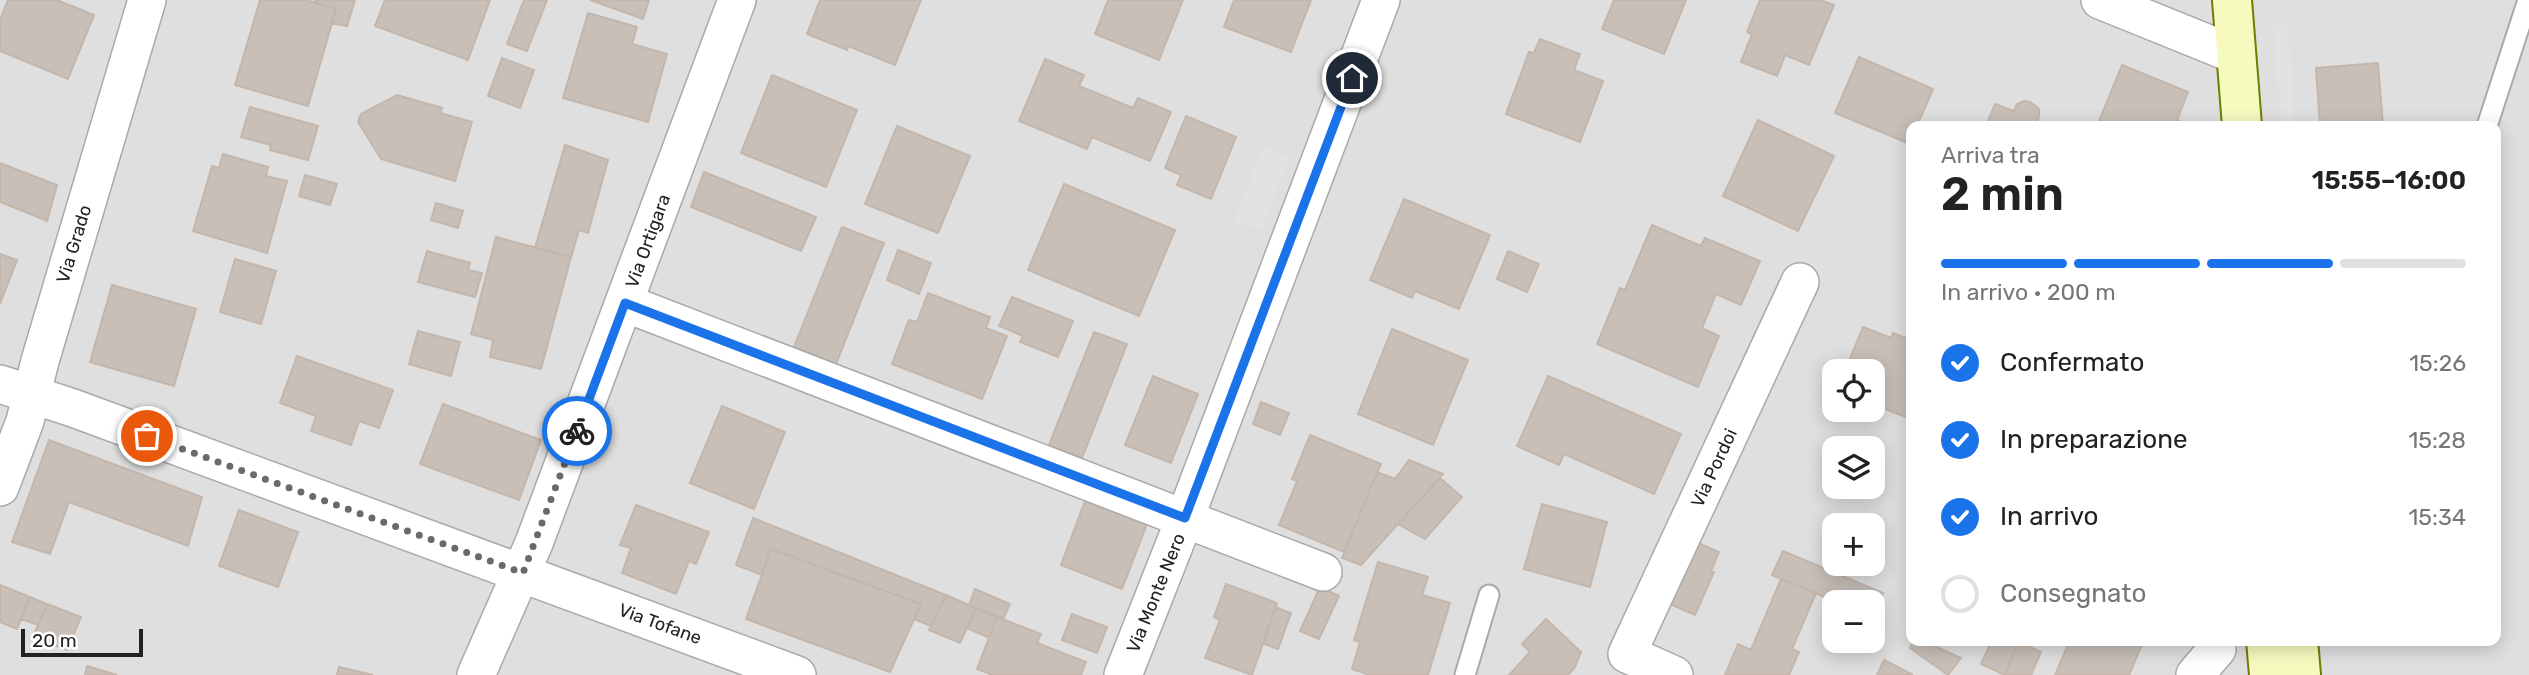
<!DOCTYPE html>
<html lang="it">
<meta charset="utf-8">
<style>
body{margin:0;font-family:Rubik,sans-serif;background:#f2f2f2;color:#222;height:100vh;display:flex;flex-direction:column;font-size:26px;white-space:nowrap}
*{box-sizing:border-box;margin:0}
p{font-size:23px;color:#767676}
.icon{flex:none;width:38px;height:38px;fill:none;stroke:currentColor;stroke-width:2;stroke-linecap:round;stroke-linejoin:round}
.map{position:relative;flex:1;overflow:hidden}
.side{position:absolute;left:1906px;top:121px;width:595px;height:525px;display:flex;flex-direction:column;background:#fff;border-radius:14px;box-shadow:0 4px 18px #0003}
.side>*{flex:none}
.fabs{position:absolute;left:1822px;top:359px;display:grid;gap:14px}
.fabs a{display:grid;place-items:center;width:63px;height:63px;border-radius:14px;background:#fff;box-shadow:0 4px 18px #0003;font-size:35px}
.scale{position:absolute;left:21px;bottom:18px;width:122px;box-sizing:border-box;padding-left:7px;border:4px solid #222;border-top:0;font-size:19px;line-height:24px;white-space:nowrap;color:#222;-webkit-text-stroke:5px #fff;paint-order:stroke}
.pin{position:absolute;display:grid;place-items:center;width:60px;height:60px;color:#fff;margin:-30px;border:4px solid #fff;border-radius:50%;box-shadow:0 2px 7px #0007}
.courier{position:absolute;display:grid;place-items:center;width:70px;height:70px;margin:-35px;border:5px solid #1a73e8;border-radius:50%;background:#fff;color:#222;box-shadow:0 2px 9px #0007}
.summary em{font-style:normal;font-weight:600}
.summary div{display:flex;flex-direction:column-reverse}
.summary{display:flex;align-items:center;justify-content:space-between;height:119px;padding:0 35px}
h1{font-size:46px;font-weight:600;line-height:52px}
.bar{display:grid;grid-template-columns:repeat(4,1fr);gap:10px 7px;align-content:center;height:84px;padding:0 35px}
.bar i{height:9px;border-radius:5px;background:#e0e0e0}
.bar .on{background:#1a73e8}
.bar p{grid-column:span 4}
ol{padding:0 35px;list-style:none}
li{display:flex;align-items:center;gap:21px;height:77px}
li p{margin-inline-start:auto}
li .icon{padding:7px;border-radius:50%;background:#1a73e8;color:#fff;stroke-width:4}
li:last-child{color:#767676}
li i{width:38px;height:38px;border:4px solid #e0e0e0;border-radius:50%}
.map>svg:first-child{display:block}
.residential{fill:#e0dfdf;fill-rule:evenodd}
.parking{fill:#e2e2e2}
.building{fill:#c7bfb8;stroke:#c4b6ab;stroke-width:2}
.lines{fill:none;stroke-linecap:round;stroke-linejoin:round}
.lane-casing{stroke:#a9a9a9;stroke-width:23}
.street-casing{stroke:#a9a9a9;stroke-width:40}
.secondary-casing{stroke:#707d05;stroke-width:42}
.lane{stroke:#fff;stroke-width:19}
.street{stroke:#fff;stroke-width:37}
.secondary{stroke:#f7fabf;stroke-width:38}
.done{stroke:#6b6a68;stroke-width:7;stroke-dasharray:0 12.6}
.route{stroke:#1a73e8;stroke-width:9}
.labels{text-anchor:middle;dominant-baseline:central;stroke-width:6;stroke-linejoin:round;paint-order:stroke}
.street-label{font-size:18px;fill:#222;stroke:#fff}
</style>
<div class="map">
<svg width="2529" height="675" viewBox="0 0 2529 675">
<rect width="100%" height="100%" fill="#f2efe9"/>
<path class="residential" d="M0 0H2529V675H0ZM1911 126H2496V640H1911ZM1834 371H1872V410H1834ZM1834 448H1872V486H1834ZM1834 525H1872V564H1834ZM1834 602H1872V640H1834Z"/>
<path class="parking" d="M2288 23 2293 98 2295 126H2281L2273 24Z
M1263 146 1289 157 1261 230 1235 220Z"/>
<path class="building" d="M8 0H57L94 15 68 79 0 51V20Z
M260 0H306L336 9 308 106 235 85Z
M315 0H355L347 26 331 23 336 9 314 2Z
M385 0H490L468 60 375 26Z
M524 0H547L527 51 507 44Z
M590 0H649L643 19Z
M820 0H921L895 65 848 46 847 50 807 34Z
M1108 0H1183L1159 60 1095 34Z
M1234 0H1311L1291 52 1224 27Z
M1614 0H1686L1664 54 1602 29Z
M1760 0H1820L1834 5 1809 65 1785 55 1777 76 1741 62 1752 34 1747 32Z
M588 13 637 27 632 44 667 54 648 122 563 98Z
M1540 39 1580 54 1574 70 1603 81 1580 142 1506 114 1529 52 1534 53Z
M1859 57 1933 89 1917 126H1911L1910 144 1835 113Z
M502 58 534 70 520 108 488 96Z
M1045 59 1084 75 1079 86 1133 108 1138 98 1171 112 1150 161 1092 137 1087 149 1019 121Z
M2378 63 2383 126H2320L2316 68Z
M2122 65 2188 92 2177 120 2186 124 2185 126H2097Z
M772 75 857 110 826 187 741 153Z
M397 95 442 108 440 113 472 122 455 181 381 159 358 122 361 114Z
M2024 101 2030 102 2039 109V116L2036 126H1986L1995 104 2014 111 2017 104Z
M250 107 318 126 308 160 270 150 271 145 241 137Z
M1186 116 1236 137 1211 199 1177 185 1181 175 1165 168Z
M1758 120 1834 156 1798 231 1723 196Z
M897 126 970 156 938 233 865 204Z
M565 145 608 160 588 233 579 230 571 257 535 248Z
M223 154 268 167 266 176 287 181 267 253 193 231 212 166 219 168Z
M0 163 57 185 47 221 0 202Z
M704 172 816 217 801 251 691 207Z
M305 175 337 184 330 205 299 196Z
M1064 184 1175 230 1139 316 1028 270Z
M1404 199 1490 235 1459 309 1415 291 1412 298 1370 280Z
M436 203 463 211 458 228 431 220Z
M1652 225 1701 246 1705 238 1760 261 1741 305 1716 294 1702 328 1719 336 1698 387 1597 344 1620 288 1625 290Z
M842 227 884 243 836 364 794 347Z
M496 237 571 257 541 369 490 357 493 340 471 334Z
M898 250 931 263 919 294 887 280Z
M427 251 470 263 468 270 482 273 475 297 418 282Z
M1508 251 1539 264 1527 292 1497 279Z
M0 254 17 260 0 304Z
M235 259 276 271 261 324 220 312Z
M112 285 196 309 174 386 90 362Z
M928 293 990 317 986 328 1007 336 982 399 892 364 909 320 917 322Z
M1012 297 1073 321 1058 357 1020 342 1023 336 999 326Z
M1863 327 1891 338 1893 333 1911 340V419L1872 404V371H1845Z
M1392 329 1468 360 1433 445 1358 414Z
M418 331 460 342 451 376 409 364Z
M1094 332 1127 344 1082 458 1049 445Z
M297 356 393 390 379 428 359 421 351 445 311 431 316 416 280 403Z
M1153 376 1198 394 1171 463 1125 445Z
M1548 376 1681 434 1654 494 1564 454 1559 465 1517 446Z
M1261 402 1289 413 1280 435 1253 424Z
M443 404 541 440 519 500 420 464Z
M722 406 785 432 754 509 690 483Z
M1310 435 1381 464 1344 552 1279 525 1297 481 1292 479Z
M49 440 202 497 188 546 69 502 50 554 12 542Z
M1409 460 1443 474 1361 565 1342 558 1377 472 1395 479Z
M1440 478 1462 497 1425 539 1398 524Z
M1085 501 1147 524 1122 589 1061 565Z
M1542 504 1607 522 1590 587 1524 569Z
M636 505 709 532 696 564 689 561 676 594 622 573 631 548 620 545Z
M239 510 298 532 278 587 219 566Z
M753 518 946 595 931 626 914 619 921 604 771 549 762 575 736 565Z
M1698 543 1719 552 1711 571 1714 572 1695 615 1670 604Z
M771 549 921 604 890 672 746 619Z
M1783 551 1883 593 1872 616V602H1836L1772 575Z
M1378 562 1428 577 1422 595 1450 603 1428 675H1370L1352 669 1360 642 1354 640Z
M1781 579 1816 593 1792 649 1799 652 1789 675H1725L1738 644 1751 650Z
M1226 584 1277 603 1252 675 1205 658 1220 620 1214 617Z
M0 585 30 597 17 629 0 622Z
M1320 587 1339 596 1319 639 1300 631Z
M975 589 1010 604 1003 619 969 605Z
M946 595 976 608 960 643 929 630Z
M30 597 47 604 38 625 21 619Z
M47 604 81 617 67 650 33 637Z
M1275 607 1291 613 1278 649 1264 644Z
M976 608 997 617 989 638 967 628Z
M1072 614 1107 627 1097 653 1062 640Z
M997 617 1041 634 1037 643 1086 662 1081 675H993L977 669Z
M1546 619 1581 652 1575 667 1568 675H1509L1530 652 1522 644Z
M1914 640H1921L1961 658 1948 675 1910 648Z
M1992 640H2019L2005 675 1981 664Z
M2070 640H2144L2129 675H2055Z
M2019 642 2041 652 2031 675H2005Z
M1884 660 1913 675H1877Z
M87 666 117 675H85Z
M339 667 373 675H337Z"/>
<g class="lines">
<defs>
<path id="lane" d="M2487 126 2528 0
M1465 675 1489 595"/>
<path id="street" d="M2100 0 2236 55
M625 303 1323 572
M0 384 73 408 797 675
M0 487 25 421 40 361 147 0
M476 675 534 543 737 0
M1123 675 1185 518 1381 0
M1674 675 1627 654 1800 282
M2195 675 2217 649"/>
<path id="secondary" d="M2232 0 2242 126
M2266 640 2269 675
M2298 640 2301 675"/>
</defs>
<use href="#lane" class="lane-casing"/>
<use href="#street" class="street-casing"/>
<use href="#secondary" class="secondary-casing"/>
<use href="#lane" class="lane"/>
<use href="#street" class="street"/>
<use href="#secondary" class="secondary"/>
</g>
<g class="lines">
<path class="done" d="M147 436 523 573 577 431"/>
<path class="route" d="M577 431 625 303 1185 518 1352 78"/>
</g>
<g class="labels">
<g class="street-label">
<text transform="translate(648 241) rotate(-70)">Via Ortigara</text>
<text transform="translate(74 244) rotate(-73)">Via Grado</text>
<text transform="translate(1714 468) rotate(-65)">Via Pordoi</text>
<text transform="translate(1156 593) rotate(-68)">Via Monte Nero</text>
<text transform="translate(660 624) rotate(20)">Via Tofane</text>
</g>
</g>
</svg>
<div class="fabs">
<a><svg class="icon" aria-label="locate" viewBox="0 0 24 24"><circle cx="12" cy="12" r="6"/><path d="M12 2v4M12 18v4M2 12h4M18 12h4"/></svg></a>
<a><svg class="icon" aria-label="layers" viewBox="0 0 24 24"><path d="M12 4l9 5-9 5-9-5zM3 14l9 5 9-5"/></svg></a>
<a>+</a>
<a>−</a>
</div>
<div class="scale">20 m</div>
<div class="pin" style="left:147px;top:436px;background:#ea580c"><svg class="icon" aria-label="bag" viewBox="0 0 24 24"><path d="M5 8h14l-1 12H6zM9 8a3 3 0 0 1 6 0"/></svg></div>
<div class="pin" style="left:1352px;top:78px;background:#1f2937"><svg class="icon" aria-label="home" viewBox="0 0 24 24"><path d="M3 11l9-7 9 7M6 9v11h12V9"/></svg></div>
<div class="courier" style="left:577px;top:431px"><svg class="icon" aria-label="bike" viewBox="0 0 24 24"><circle cx="6" cy="16" r="4"/><circle cx="18" cy="16" r="4"/><path d="M6 16l4-8h5l3 8M10 8l3 8H6M13 5h3"/></svg></div>
<section class="side">
<div class="summary"><div><h1>2 min</h1><p>Arriva tra</p></div><em>15:55–16:00</em></div>
<div class="bar"><i class="on"></i><i class="on"></i><i class="on"></i><i></i><p>In arrivo · 200 m</p></div>
<ol>
<li><svg class="icon" aria-label="check" viewBox="0 0 24 24"><path d="M5 12l5 5 9-10"/></svg>Confermato<p>15:26</p></li>
<li><svg class="icon" aria-label="check" viewBox="0 0 24 24"><path d="M5 12l5 5 9-10"/></svg>In preparazione<p>15:28</p></li>
<li><svg class="icon" aria-label="check" viewBox="0 0 24 24"><path d="M5 12l5 5 9-10"/></svg>In arrivo<p>15:34</p></li>
<li><i></i>Consegnato</li>
</ol>
</section>
</div>
